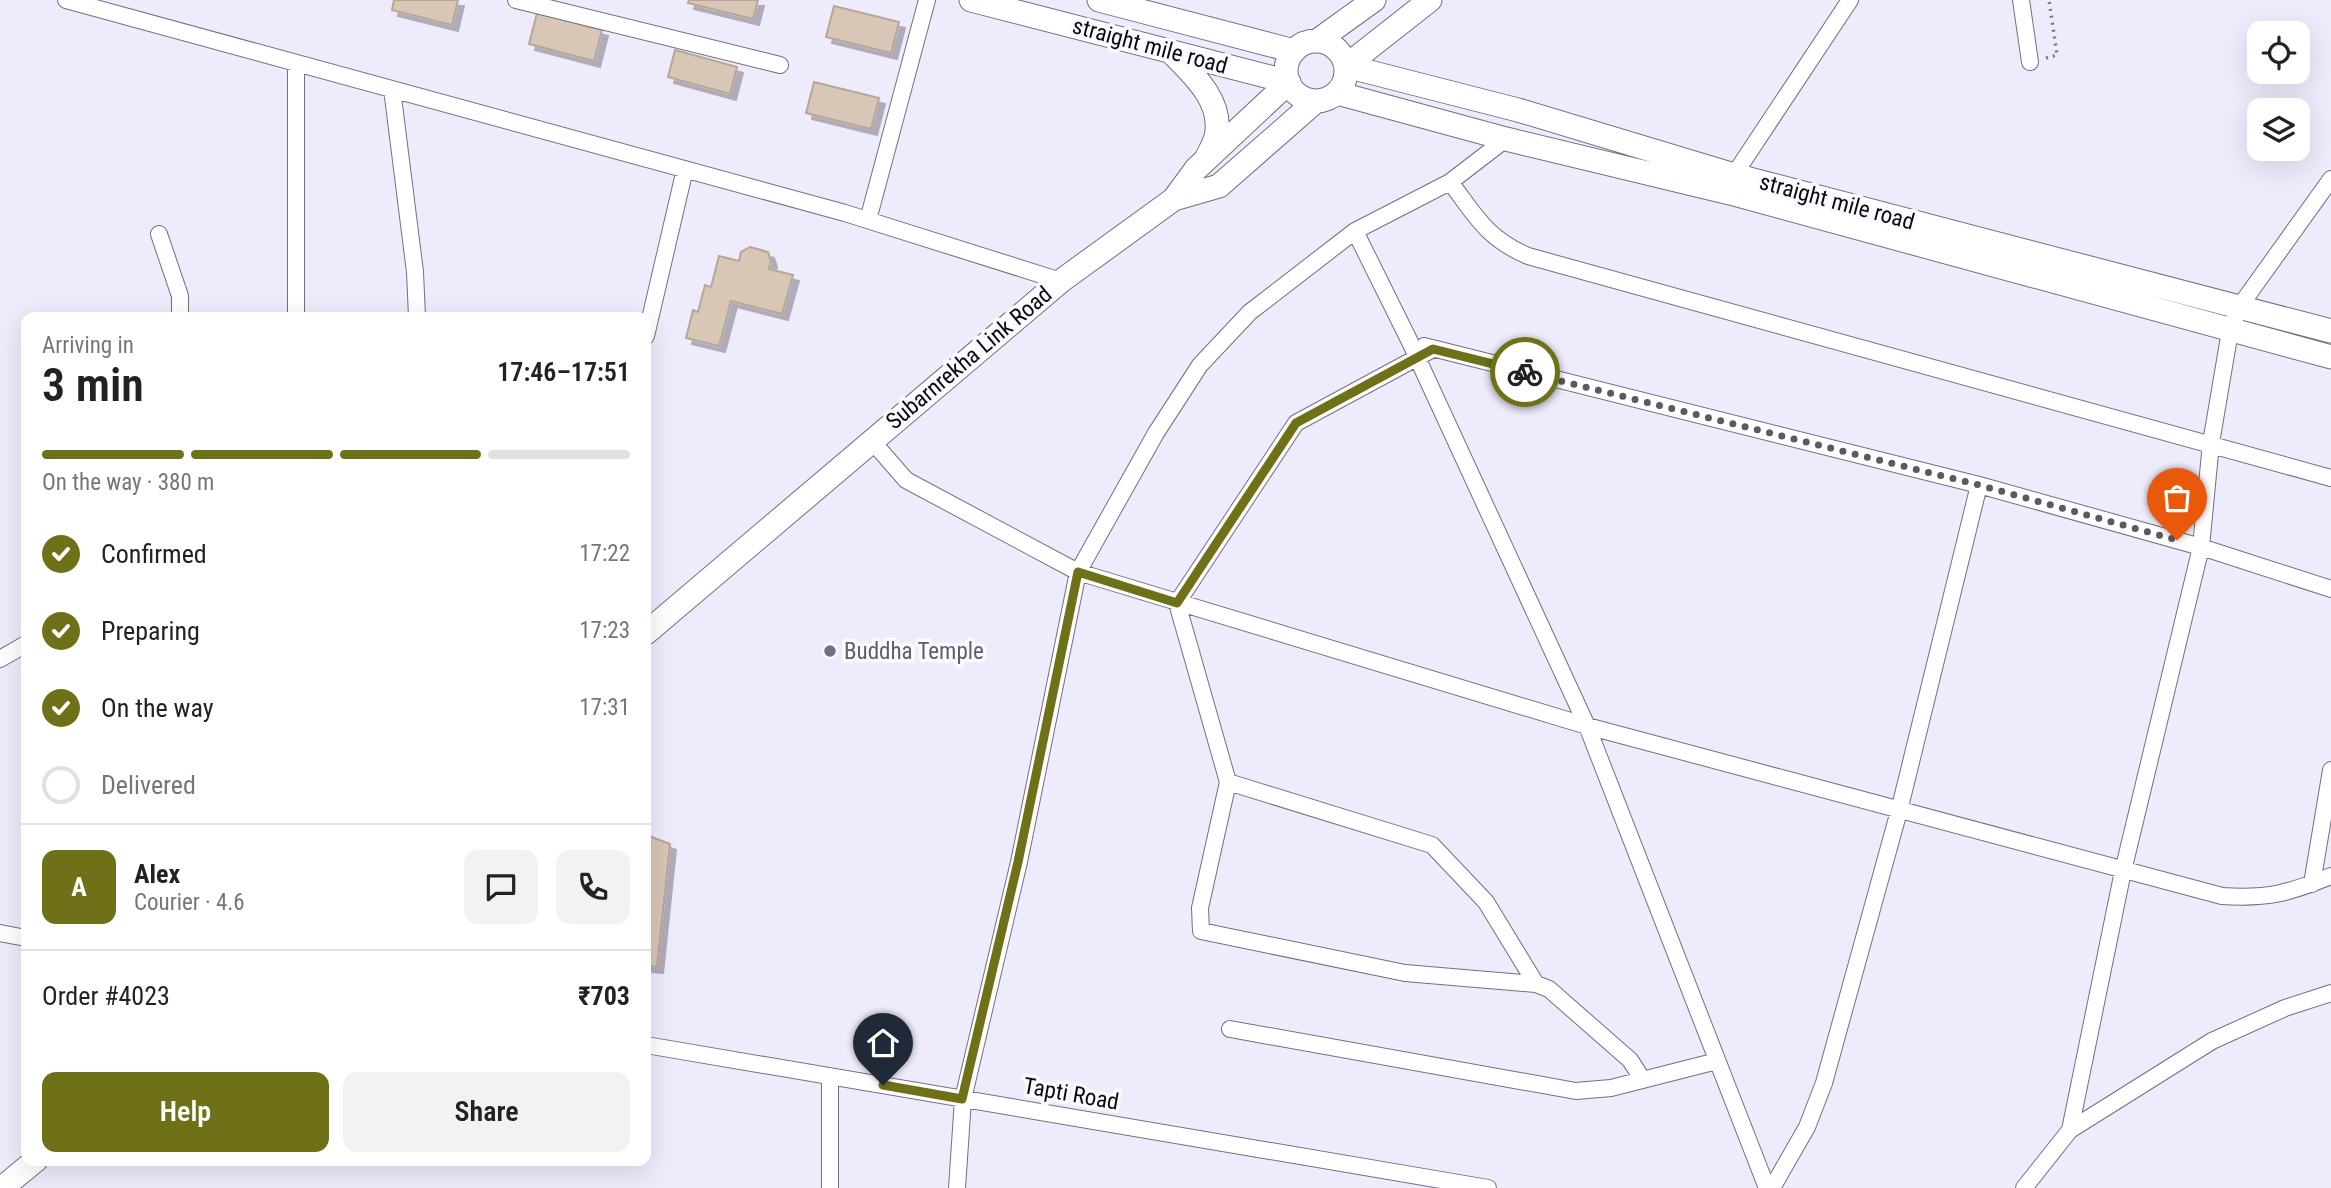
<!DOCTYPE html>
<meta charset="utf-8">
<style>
body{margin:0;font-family:"Roboto Condensed",sans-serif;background:#f2f2f2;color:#222;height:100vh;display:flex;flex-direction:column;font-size:26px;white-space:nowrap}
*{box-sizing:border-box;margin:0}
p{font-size:23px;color:#767676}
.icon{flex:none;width:38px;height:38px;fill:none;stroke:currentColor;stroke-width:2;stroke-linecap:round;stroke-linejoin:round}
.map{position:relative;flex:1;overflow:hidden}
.sheet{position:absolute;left:21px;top:312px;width:630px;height:854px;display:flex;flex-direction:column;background:#fff;border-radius:14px;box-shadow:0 7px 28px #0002}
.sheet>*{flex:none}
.controls{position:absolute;left:2247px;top:21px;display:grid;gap:14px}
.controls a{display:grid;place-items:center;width:63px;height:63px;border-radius:14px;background:#fff;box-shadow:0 7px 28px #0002;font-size:35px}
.pin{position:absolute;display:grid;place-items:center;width:60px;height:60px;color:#fff;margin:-72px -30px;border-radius:50% 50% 50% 0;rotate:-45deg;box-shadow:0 0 7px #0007}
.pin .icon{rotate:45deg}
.courier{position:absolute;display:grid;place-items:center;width:70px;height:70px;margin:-35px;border:5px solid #6e7117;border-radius:50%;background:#fff;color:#222;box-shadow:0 2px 9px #0007}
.summary em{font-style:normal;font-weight:600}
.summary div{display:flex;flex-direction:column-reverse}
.summary{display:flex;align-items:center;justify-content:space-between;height:119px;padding:0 21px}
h1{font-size:46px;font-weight:600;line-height:52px}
.bar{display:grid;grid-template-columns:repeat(4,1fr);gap:10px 7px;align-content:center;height:84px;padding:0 21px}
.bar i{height:9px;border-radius:5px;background:#e0e0e0}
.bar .on{background:#6e7117}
.bar p{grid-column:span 4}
.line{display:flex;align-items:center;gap:18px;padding:0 21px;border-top:2px solid #e0e0e0}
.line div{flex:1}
.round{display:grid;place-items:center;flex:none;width:74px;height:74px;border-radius:14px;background:#f2f2f2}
ol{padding:0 21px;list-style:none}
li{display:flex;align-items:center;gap:21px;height:77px}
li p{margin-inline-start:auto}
li .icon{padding:7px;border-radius:50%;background:#6e7117;color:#fff;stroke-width:4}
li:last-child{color:#767676}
li i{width:38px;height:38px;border:4px solid #e0e0e0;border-radius:50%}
.button{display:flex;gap:14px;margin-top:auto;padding:14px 21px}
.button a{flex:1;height:80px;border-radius:14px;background:#6e7117;color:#fff;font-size:28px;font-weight:600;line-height:80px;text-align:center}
.button a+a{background:#f2f2f2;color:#222}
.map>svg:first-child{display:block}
.building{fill:#d8c6b7;stroke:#b8a698;stroke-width:2;filter:url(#shadow)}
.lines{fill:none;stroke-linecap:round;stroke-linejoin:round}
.street-casing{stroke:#736f82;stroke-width:18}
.secondary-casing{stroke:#736f82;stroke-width:25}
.path{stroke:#7a7883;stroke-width:3.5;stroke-dasharray:2 5;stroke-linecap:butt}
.street{stroke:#fff;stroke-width:16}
.secondary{stroke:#fff;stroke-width:23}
.done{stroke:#5b5963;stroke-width:7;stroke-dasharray:0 12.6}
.route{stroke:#6e7117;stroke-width:9}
.worship-dot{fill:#6b7280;stroke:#fbfaff;stroke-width:2.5}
.labels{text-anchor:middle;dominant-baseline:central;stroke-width:7;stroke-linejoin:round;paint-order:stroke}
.street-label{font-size:23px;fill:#0c0a11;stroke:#fbfaff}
.worship-label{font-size:23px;fill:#5b616d;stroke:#fbfaff;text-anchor:start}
</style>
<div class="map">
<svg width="2331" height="1188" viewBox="0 0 2331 1188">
<defs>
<filter id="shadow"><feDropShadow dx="6" dy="6" stdDeviation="0" flood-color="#0004"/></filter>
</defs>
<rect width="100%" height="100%" fill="#eeebfc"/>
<path class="building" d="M394 0H458L452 25 392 10Z
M689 0H758L753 19 688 3Z
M834 6 899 22 891 53 826 37Z
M537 13 602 30 594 61 529 44Z
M675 50 737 67 730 94 668 77Z
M814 82 879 98 871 129 806 113Z
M750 247 768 252 771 261 769 269 793 275 782 314 731 301 719 346 686 338 693 310 698 312 705 285 711 287 719 256 739 261 741 252Z
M646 835 670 844 657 967 646 966Z"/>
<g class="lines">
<defs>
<path id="street" d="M66 0 845 213 1061 281
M516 0 780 65
M2021 0 2030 62
M296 63V317
M392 89 415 272 417 317
M1734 175 1850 0
M1450 182C1476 216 1486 238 1528 256L2331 478
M868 220 927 0
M1355 231 1410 342 1587 726 1767 1188
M159 234 180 296V317
M646 336 685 169
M1424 346 1979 485 2201 547 2331 589
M1433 349 1296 423 1177 603 1228 782 1200 908 1201 931 1405 973 1536 984 1549 989 1630 1060 1643 1080
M872 441 906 480 1078 572 1587 726 2222 896C2269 899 2289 893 2331 876
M0 659 26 644
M1228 782 1432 845 1486 902 1536 984
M2312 884 2331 770
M0 933 26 938
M1230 1029 1576 1091 1611 1088 1717 1061
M646 1045 1488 1188
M830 1076V1188
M2070 1130 2212 1041 2285 1008 2331 993
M957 1188 963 1099 1019 862 1078 572 1156 433 1200 365 1250 312 1355 231 1450 182 1506 139
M1772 1188 1807 1127 1824 1083 1899 811 1979 485
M2024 1188 2070 1130 2123 871 2201 547 2211 443 2230 331 2240 306 2331 179"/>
<path id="secondary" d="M971 0 1289 82
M1099 0 1294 51
M1317 41 1374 0
M1286 71a30 30 0 1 1 60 0a30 30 0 1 1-60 0Z
M1171 52C1193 74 1224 102 1216 137 1214 144 1210 151 1207 157
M1346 66 1518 110 1734 175 2331 331
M1346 66 1430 0
M1337 93 1506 139 1730 193 2331 357
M1174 199 1219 186 1316 101
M646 633 1061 281 1174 199 1196 169 1289 82
M2 1188 36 1160"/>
</defs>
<use href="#street" class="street-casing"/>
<use href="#secondary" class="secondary-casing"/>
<path class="path" d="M2046 58 2057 55 2049 0"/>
<use href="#street" class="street"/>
<use href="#secondary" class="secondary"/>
</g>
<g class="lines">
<path class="done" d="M1525 372 1979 485 2177 540"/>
<path class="route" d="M883 1085 962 1099 1018 862 1078 572 1177 603 1296 423 1433 349 1525 372"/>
</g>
<circle class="worship-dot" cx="830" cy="651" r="7"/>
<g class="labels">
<g class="street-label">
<text transform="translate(1150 46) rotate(15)">straight mile road</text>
<text transform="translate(1837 202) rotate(15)">straight mile road</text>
<text transform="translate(969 358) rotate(-40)">Subarnrekha Link Road</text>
<text transform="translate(1071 1094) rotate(10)">Tapti Road</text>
</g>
<g class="worship-label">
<text x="844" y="651">Buddha Temple</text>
</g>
</g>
</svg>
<div class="controls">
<a><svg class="icon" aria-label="locate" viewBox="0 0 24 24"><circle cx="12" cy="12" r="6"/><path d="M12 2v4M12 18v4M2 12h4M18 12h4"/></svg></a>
<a><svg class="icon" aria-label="layers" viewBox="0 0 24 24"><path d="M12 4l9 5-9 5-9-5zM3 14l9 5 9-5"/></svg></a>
</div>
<div class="pin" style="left:2177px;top:540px;background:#ea580c"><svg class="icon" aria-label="bag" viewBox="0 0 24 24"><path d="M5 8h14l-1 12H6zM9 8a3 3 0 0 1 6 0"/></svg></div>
<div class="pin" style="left:883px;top:1085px;background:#1f2937"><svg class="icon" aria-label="home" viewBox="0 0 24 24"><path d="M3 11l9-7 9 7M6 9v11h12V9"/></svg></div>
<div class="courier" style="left:1525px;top:372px"><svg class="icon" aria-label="bike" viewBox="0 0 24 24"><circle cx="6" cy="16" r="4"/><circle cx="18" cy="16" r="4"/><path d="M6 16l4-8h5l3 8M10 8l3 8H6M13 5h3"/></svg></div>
<section class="sheet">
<div class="summary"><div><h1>3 min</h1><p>Arriving in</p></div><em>17:46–17:51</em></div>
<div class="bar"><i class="on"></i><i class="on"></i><i class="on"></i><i></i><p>On the way · 380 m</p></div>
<ol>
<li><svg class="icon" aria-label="check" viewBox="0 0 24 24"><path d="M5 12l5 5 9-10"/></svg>Confirmed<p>17:22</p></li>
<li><svg class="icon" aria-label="check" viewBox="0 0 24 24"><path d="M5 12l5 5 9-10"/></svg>Preparing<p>17:23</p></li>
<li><svg class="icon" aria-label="check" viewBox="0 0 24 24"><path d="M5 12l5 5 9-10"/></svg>On the way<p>17:31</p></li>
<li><i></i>Delivered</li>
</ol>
<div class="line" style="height:126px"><b class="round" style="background:#6e7117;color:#fff">A</b><div><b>Alex</b><p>Courier · 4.6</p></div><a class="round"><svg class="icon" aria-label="chat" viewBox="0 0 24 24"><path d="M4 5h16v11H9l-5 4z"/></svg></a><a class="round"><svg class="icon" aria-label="phone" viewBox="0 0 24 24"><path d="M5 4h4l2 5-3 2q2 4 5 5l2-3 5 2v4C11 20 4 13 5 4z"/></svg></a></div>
<div class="line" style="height:91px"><div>Order #4023</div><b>₹703</b></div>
<div class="button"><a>Help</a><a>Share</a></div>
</section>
</div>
